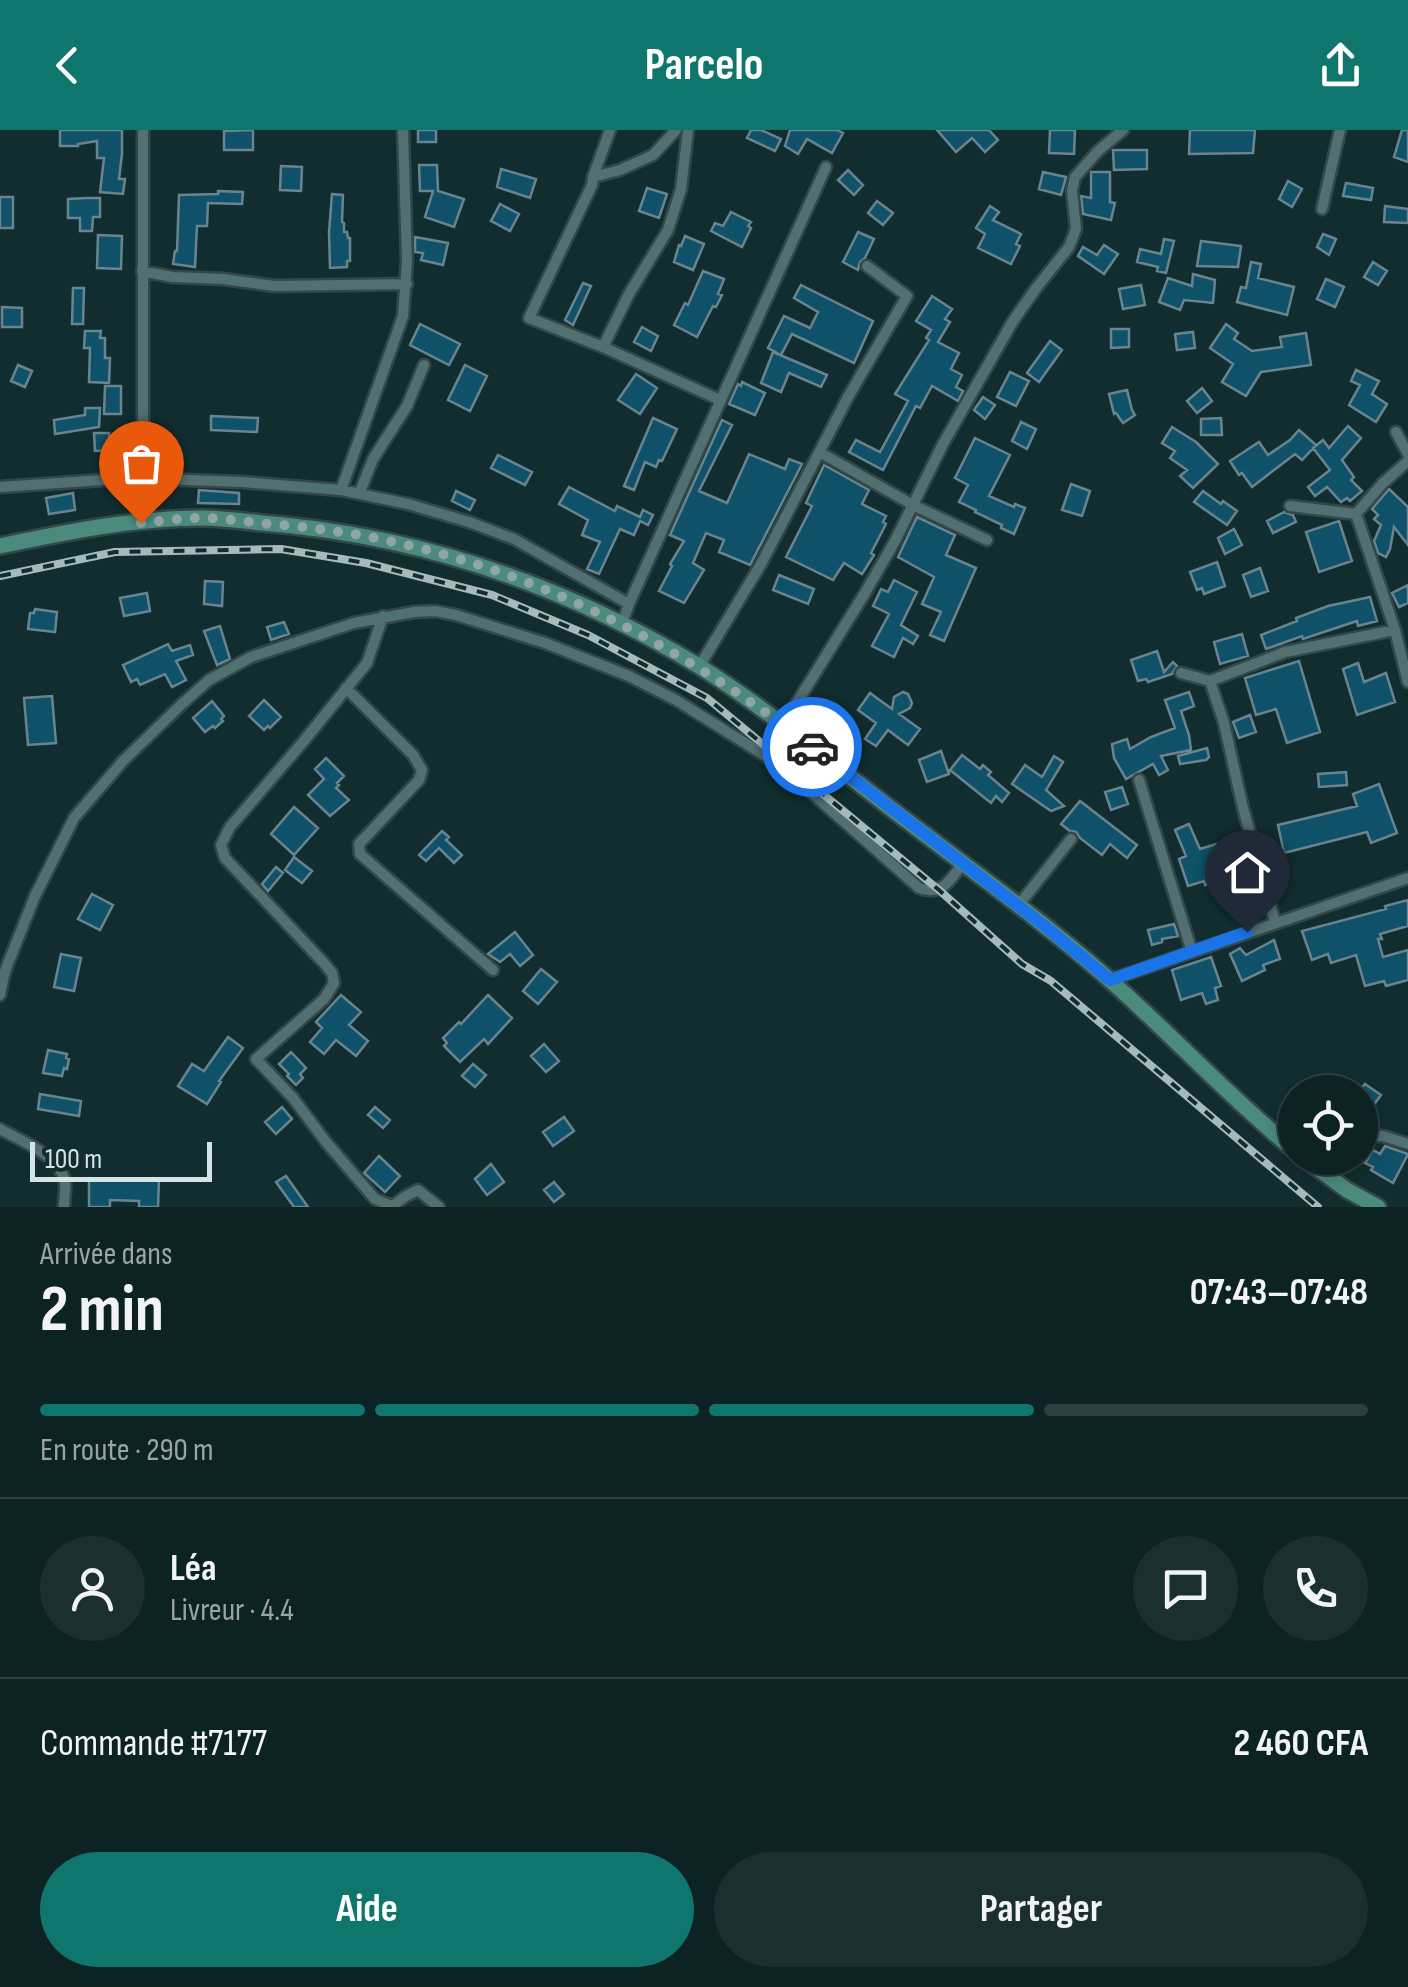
<!DOCTYPE html>
<html lang="fr">
<meta charset="utf-8">
<style>
body{margin:0;font-family:"Sofia Sans Condensed",sans-serif;background:#1b2f30;color:#f1f3f6;height:100vh;display:flex;flex-direction:column;font-size:38px;white-space:nowrap}
*{box-sizing:border-box;margin:0}
p{font-size:32px;color:#9aa4a6}
.icon{flex:none;width:55px;height:55px;fill:none;stroke:currentColor;stroke-width:2;stroke-linecap:round;stroke-linejoin:round}
.map{position:relative;height:1077px;overflow:hidden}
.panel{display:flex;flex-direction:column;background:#0d2223;flex:1}
.panel>*{flex:none}
.controls{position:absolute;left:1278px;top:945px;display:grid;gap:20px}
.controls a{display:grid;place-items:center;width:100px;height:100px;border-radius:50%;background:#0d2223;box-shadow:0 5px 15px #0003,0 0 0 2px #2d3f41;font-size:50px}
.scale{position:absolute;left:30px;bottom:25px;width:182px;box-sizing:border-box;padding-left:10px;border:5px solid #d5e5e5;border-top:0;font-size:28px;line-height:35px;white-space:nowrap;color:#d5e5e5;-webkit-text-stroke:8px #112d2f;paint-order:stroke}
.pin{position:absolute;display:grid;place-items:center;width:85px;height:85px;color:#fff;margin:-102px -42px;border-radius:50% 50% 50% 0;rotate:-45deg;box-shadow:0 0 10px #0007}
.pin .icon{rotate:45deg}
.courier{position:absolute;display:grid;place-items:center;width:100px;height:100px;margin:-50px;border:8px solid #1a73e8;border-radius:50%;background:#fff;color:#222;box-shadow:0 2px 12px #0007}
.summary em{font-style:normal;font-weight:700}
.summary div{display:flex;flex-direction:column-reverse}
.summary{display:flex;align-items:center;justify-content:space-between;height:170px;padding:0 40px}
h1{font-size:65px;font-weight:700;line-height:75px}
.bar{display:grid;grid-template-columns:repeat(4,1fr);gap:15px 10px;align-content:center;height:120px;padding:0 40px}
.bar i{height:12px;border-radius:8px;background:#2d3f41}
.bar .selected{background:#0f766e}
.bar p{grid-column:span 4}
.line{display:flex;align-items:center;gap:25px;padding:0 40px;border-top:2px solid #2d3f41}
.line div{flex:1}
.round{display:grid;place-items:center;flex:none;width:105px;height:105px;border-radius:52px;background:#1b2f30}
.primary-button{display:flex;gap:20px;margin-top:auto;padding:20px 40px}
.primary-button a{flex:1;height:115px;border-radius:60px;background:#0f766e;color:#fff;font-size:40px;font-weight:700;line-height:115px;text-align:center}
.primary-button a+a{background:#1b2f30;color:#f1f3f6}
header{display:flex;justify-content:space-between;align-items:center;height:130px;padding:0 40px;background:#0f766e;color:#fff;font-size:45px;font-weight:700}
.map>svg:first-child{display:block}
.building{fill:#0f5168;stroke:#6a848f;stroke-width:2.5}
.lines{fill:none;stroke-linecap:round;stroke-linejoin:round}
.street-casing{stroke:#334748;stroke-width:15}
.primary-casing{stroke:#334748;stroke-width:20}
.street{stroke:#526f71;stroke-width:10}
.primary{stroke:#4b8b7e;stroke-width:15}
.rail-casing{stroke:#a7baba;stroke-width:8}
.rail{stroke:#112d2f;stroke-width:4;stroke-dasharray:11;stroke-linecap:butt}
.done{stroke:#90a5a5;stroke-width:10;stroke-dasharray:0 18}
.route{stroke:#1a73e8;stroke-width:12}
</style>
<header><svg class="icon" aria-label="back" viewBox="0 0 24 24"><path d="M15 5l-7 7 7 7"/></svg>Parcelo<svg class="icon" aria-label="share" viewBox="0 0 24 24"><path d="M12 15V3M7 8l5-5 5 5M5 13v7h14v-7"/></svg></header>
<div class="map">
<svg width="1408" height="1077" viewBox="0 0 1408 1077">
<rect width="100%" height="100%" fill="#112d2f"/>
<path class="building" d="M60 0H122V24L119 49H125L123 64 100 62 104 28H97V11L78 14V16H60Z
M253 0V20H224V1Z
M418 0H436V12H418Z
M751 0H761L781 9 775 21 747 8Z
M790 0H837L843 3 832 23 807 9 798 24 785 16Z
M937 0H989L998 10 985 22 972 8 956 22Z
M1050 0H1075L1074 24 1049 23Z
M1190 0H1255L1253 23 1189 24Z
M1402 0H1408V32L1394 27Z
M1113 20H1147V39L1114 40Z
M419 35H437L438 61 464 69 454 97 425 87 433 61H420Z
M281 36 302 37 301 61 280 60Z
M501 39 536 49 530 68 497 57Z
M848 40 863 55 854 65 838 50Z
M1043 42 1066 47 1061 65 1039 59Z
M1091 42H1110V72L1115 73 1111 90 1083 84 1081 66 1091 68Z
M1288 51 1302 59 1292 77 1279 69Z
M1346 53 1373 58 1371 70 1343 66Z
M647 58 667 64 659 88 639 81Z
M218 61 243 62 242 74 208 73 207 96H197L195 137 173 134 175 121H177L179 65 218 64Z
M332 64 343 65 342 92 344 93V102H347L348 108H350V131H347V137L330 138 329 102Z
M0 67H13V98H0Z
M86 68H100V87H93L92 101H80V88H68V69Z
M877 71 893 83 883 95 868 83Z
M500 74 519 84 510 101 491 91Z
M990 76 999 82 993 90 1021 104 1016 114 1020 116 1011 134 978 118 985 104 976 98Z
M1385 76 1408 79V93L1384 92Z
M731 82 751 92 748 96 751 98 742 117 711 101 715 93 723 96Z
M858 102 874 109 865 128 860 132 858 140 843 132Z
M1323 104 1336 109 1329 125 1317 117Z
M98 105 122 106 121 139 97 138Z
M685 106 704 114 693 140 674 132 679 115 681 116Z
M415 107 448 113 443 135 421 130 423 123 415 122Z
M1164 109 1174 111 1166 143 1157 141 1158 137 1137 132 1140 119 1161 124Z
M1201 111 1241 116 1238 137 1197 136Z
M1104 115 1118 124 1104 144 1078 126 1083 117 1097 125Z
M1251 132 1261 134 1258 148 1294 157 1287 185 1237 172 1241 157 1246 158Z
M1373 132 1387 141 1378 155 1364 147Z
M703 141 724 149 718 164 722 165 716 177 713 176 697 207 674 195 685 173 688 175Z
M1193 144 1215 150 1213 173 1184 170 1180 180 1159 172 1168 148 1192 156Z
M1326 149 1344 157 1335 177 1317 169Z
M583 153 591 156 573 195 565 190Z
M801 155 873 191 854 233 792 204 781 225 768 218 784 186 810 198 818 182 794 168Z
M1141 155 1145 175 1123 179 1119 159Z
M73 158H84L83 194H72Z
M932 166 952 179 945 189 950 192 938 212 959 223 951 239 962 245 956 257 963 261 958 271 932 256 920 278 916 276 883 340 849 322 856 310 880 322 908 271 895 264 929 210 926 208 931 200 916 191Z
M2 177 22 178V197H2Z
M420 194 460 214 449 235 410 215Z
M1226 194 1238 203 1234 209 1252 221 1282 217 1280 207 1306 203 1311 235 1261 242 1246 266 1222 252 1233 234 1210 218Z
M642 197 658 206 651 221 634 212Z
M1111 199H1129V217L1111 218Z
M85 201H101L100 208H105V228H110L109 253 89 252 90 218H84Z
M1193 202 1195 218 1177 220 1175 204Z
M1050 211 1062 220 1039 252 1027 243Z
M773 222 827 245 821 257 789 243 781 262 761 253Z
M18 235 32 241 25 257 11 251Z
M465 235 487 246 470 281 448 270Z
M1356 240 1379 251 1372 264 1387 274 1376 292 1349 275 1360 255 1351 251Z
M1010 242 1029 251 1016 276 997 267Z
M636 244 657 258 640 284 618 270Z
M742 252 765 263 755 285 729 274 738 254 741 256Z
M105 256H121V284H104Z
M1202 258 1212 271 1197 283 1187 271Z
M1127 260 1132 280 1135 285 1123 293 1116 283 1114 284 1109 264Z
M983 267 995 275 985 289 974 280Z
M85 278H100L99 297 55 304 54 290 85 285Z
M211 286 258 288 257 302 211 300Z
M653 288 677 299 662 331 659 330 656 337 645 332 634 360 624 356Z
M1221 288 1222 305H1201V289Z
M722 290 732 295 699 361 727 373 749 324 785 339 789 329 802 334 750 435 719 422 724 410 706 403 693 433 704 440 684 473 659 461 672 436 670 434 684 411 670 405Z
M1021 292 1036 299 1027 319 1012 311Z
M1348 296 1361 308 1342 330 1354 347 1351 350 1362 361 1350 371 1347 368 1341 372 1327 357 1315 366 1308 357 1330 340 1313 318 1323 310 1329 318Z
M1172 297 1196 312 1218 334 1193 358 1180 346 1187 340 1170 328 1175 321 1162 313Z
M1299 300 1316 315 1302 330 1295 324 1252 357 1242 343 1239 345 1230 331 1259 312 1268 325 1290 310Z
M94 303H109L110 320 95 321Z
M975 308 1010 325 989 366 1014 377 1015 374 1025 378 1014 404 1001 398 1002 395 975 382 976 380 959 372 968 355 955 348Z
M498 325 532 342 525 355 491 338Z
M824 335 869 360 862 374 886 386 883 392 886 394 871 423 874 425 862 444 844 433 833 450 786 427 812 376 806 373Z
M1071 354 1090 361 1082 386 1062 380Z
M569 357 615 381 617 376 640 387 643 380 653 385 648 395 640 391 634 405 620 399 599 444 587 439 600 412 582 405 588 390 559 374Z
M1389 359 1408 377V415L1394 397 1390 419 1386 427 1378 423 1374 411 1381 395 1374 389 1378 385 1372 379Z
M199 360 239 363V374L198 373Z
M456 361 475 370 470 380 452 371Z
M1203 361 1221 374 1223 371 1237 381 1227 395 1194 372Z
M73 363 75 380 49 384 46 368Z
M1284 382 1293 385 1296 392 1273 403 1267 391Z
M917 387 955 405 946 425 976 438 944 511 930 505 941 482 922 474 934 447 898 427Z
M1339 391 1352 431 1319 442 1306 402Z
M1234 399 1242 415 1225 424 1218 408Z
M1217 432 1225 456 1204 464 1202 458 1197 460 1190 442Z
M1260 438 1268 461 1251 467 1243 445Z
M779 445 814 459 808 474 773 460Z
M894 450 917 462 901 495 918 506 913 514 903 508 894 527 872 516 889 484 873 476 881 459 888 462Z
M205 451 223 452 222 476 204 474Z
M1408 455V473L1399 477 1392 463Z
M147 463 150 481 124 486 120 468Z
M1370 467 1377 491 1358 496 1357 491 1303 509 1302 506 1266 519 1261 505 1297 491 1296 488 1328 476Z
M35 479 57 482 55 502 28 499 30 483H34Z
M284 492 289 504 271 510 267 497Z
M220 496 230 529 217 535 204 501Z
M1242 504 1248 526 1220 534 1214 512Z
M168 514 172 521 190 515 193 525 176 531 186 550 172 557 165 544 140 555 137 549 131 552 123 535Z
M1157 521 1164 542 1173 532 1177 536 1172 544 1148 552 1146 549 1138 551 1131 530Z
M1299 531 1320 602 1287 613 1276 579 1256 585 1245 548Z
M1358 533 1364 552 1386 543 1395 572 1357 585 1343 539Z
M903 562 908 564 912 573 910 578 899 584 920 599 908 615 888 600 876 616 865 609 876 593 858 580 870 563 892 579 894 567Z
M1189 562 1194 576 1181 581 1189 605 1191 620 1161 626 1168 640 1159 645 1153 634 1126 649 1114 628 1112 614 1127 609 1130 619 1151 607 1175 598 1165 570Z
M52 566 56 613 28 615 24 568Z
M264 570 281 587 270 598 268 596 264 600 249 586Z
M212 571 224 586 221 589 223 591 215 598 213 596 205 602 193 588Z
M1250 585 1256 602 1239 608 1233 592Z
M1207 618 1209 627 1206 630 1180 634 1178 626Z
M941 621 949 644 927 652 919 630Z
M962 625 980 639 983 635 991 642 988 645 1009 663 1002 672 996 666 991 673 950 640Z
M1054 626 1063 632 1046 660 1064 676 1051 681 1012 654 1025 635 1042 647Z
M326 628 344 646 337 653 339 655 336 658 349 670 330 686 308 665 324 649 315 639Z
M1346 642 1347 655 1319 657 1318 644Z
M1379 654 1397 703 1371 713 1367 702 1284 723 1278 695 1357 676 1353 664Z
M1122 657 1128 674 1111 680 1105 662Z
M1080 671 1137 715 1127 728 1110 714 1102 725 1080 708 1076 702 1070 701 1061 694Z
M294 677 318 698 294 725 271 704Z
M1189 694 1200 719 1220 713V715L1233 713 1237 741 1224 743 1225 748 1205 755 1204 751 1188 756 1179 729 1186 726 1175 700Z
M442 701 449 707 446 710 462 725 454 733 439 718 426 731 419 725Z
M294 727 312 741 302 753 285 740Z
M276 737 283 743 268 761 262 754Z
M92 764 113 775 100 800 78 789Z
M1408 770V796L1380 804 1382 809H1378L1383 827 1408 820V850L1386 856 1384 851 1365 856 1356 825 1331 833 1328 824 1312 830 1302 801 1386 779 1385 776Z
M1174 794 1178 806 1162 809V812L1152 815 1148 800Z
M515 802 533 825 520 836 510 824 500 832 488 824Z
M1274 810 1280 829 1263 835 1265 840 1242 851 1230 824 1240 818 1246 825Z
M61 824 81 828 74 861 54 857Z
M1211 827 1221 856 1215 858 1218 870 1206 874 1202 863 1181 870 1172 840Z
M541 839 557 852 538 874 523 861Z
M341 865 361 882 349 895 368 911 356 926 336 910 324 924 310 912 322 898 316 892Z
M488 865 512 888 488 914 484 909 460 932 444 916 447 913 443 908 459 892 461 894Z
M228 907 243 918 219 951 221 952 207 974 178 956 192 934 204 941Z
M544 914 559 931 546 942 531 926Z
M48 920 67 924 66 928 69 929 67 939 64 938 62 946 43 943Z
M291 922 306 938 300 944 303 948 296 955 287 946 289 944 279 934Z
M473 934 486 945 475 957 462 946Z
M1365 954 1381 965 1370 980 1360 973V960Z
M40 964 81 971 79 986 38 979Z
M282 977 292 989 276 1004 265 992Z
M375 977 390 990 383 998 368 985Z
M564 987 574 1001 553 1016 543 1002Z
M1385 1016 1408 1024 1393 1053 1371 1040 1373 1037 1365 1033 1373 1020 1380 1024Z
M379 1026 400 1046 385 1062 364 1043Z
M491 1034 504 1052 487 1065 475 1049Z
M286 1046 308 1077H294L276 1052Z
M89 1049 159 1050 158 1077H139V1071L110 1070V1077H89Z
M554 1052 564 1064 554 1072 544 1060Z"/>
<g class="lines">
<defs>
<path id="street" d="M676 0 653 25 620 40 593 47 592 55 529 188 603 217 720 270
M593 47 610 0
M1322 79 1340 0
M142 141 172 147 223 149 275 156 407 154
M603 217 629 164 668 100 681 59 688 0
M1396 302 1408 324
M821 323 913 375 987 410
M132 348 145 327 143 288V0
M0 357 132 348 242 352 341 360 408 374 469 392 514 409 629 474 622 493
M341 360 403 186 407 131 403 0
M359 364 373 329 407 276 424 235
M1290 376 1356 384 1395 500 1408 552
M1356 384 1383 353 1408 331
M629 474 826 37
M383 486 367 533 303 612 230 697 221 715 225 728 323 832 332 843 334 853 324 869 256 929 293 968 326 1012 375 1069 392 1076 406 1066 418 1060 439 1077
M699 537 761 434 848 267 907 166 867 136
M1181 543 1210 551 1224 593 1243 678 1275 792
M1210 551 1285 522 1395 500
M346 558 413 625 422 640 419 650 359 714 360 724 493 840
M783 595 865 463 895 411 943 314 1013 191 1037 157 1069 117 1076 99 1072 61 1075 47 1098 21 1123 0
M1139 650 1192 822
M1018 776 1071 709
M1110 850 1408 748
M0 865 5 841 35 766 74 688 123 631 183 573 209 550 251 527 354 493 414 482 435 481 456 485 545 513 629 546 676 570 764 625 806 658 919 758C942 766 950 751 963 733
M0 999C21 1011 59 1025 65 1051 66 1059 64 1069 64 1077
M1360 1006H1383L1408 1014"/>
<path id="primary" d="M0 416C66 402 135 388 202 388 222 388 243 391 262 393 417 405 564 455 697 535 763 576 824 627 885 674 961 733 1040 788 1112 852 1174 907 1230 968 1295 1021
M1303 1028 1347 1060 1378 1077"/>
</defs>
<use href="#street" class="street-casing"/>
<use href="#primary" class="primary-casing"/>
<use href="#street" class="street"/>
<use href="#primary" class="primary"/>
<defs>
<path id="rail" d="M0 446 115 422 281 419 366 433 492 465 588 505 707 568 939 760 1022 834 1051 851 1318 1077"/>
</defs>
<use href="#rail" class="rail-casing"/>
<use href="#rail" class="rail"/>
</g>
<g class="lines">
<path class="done" d="M141 393C161 391 181 388 202 388 224 388 248 392 270 394 474 409 652 493 812 617"/>
<path class="route" d="M812 617 1047 798 1110 850 1247 802"/>
</g>
</svg>
<div class="controls">
<a><svg class="icon" aria-label="locate" viewBox="0 0 24 24"><circle cx="12" cy="12" r="6"/><path d="M12 2v4M12 18v4M2 12h4M18 12h4"/></svg></a>
</div>
<div class="scale">100 m</div>
<div class="pin" style="left:141px;top:393px;background:#ea580c"><svg class="icon" aria-label="bag" viewBox="0 0 24 24"><path d="M5 8h14l-1 12H6zM9 8a3 3 0 0 1 6 0"/></svg></div>
<div class="pin" style="left:1247px;top:802px;background:#1f2937"><svg class="icon" aria-label="home" viewBox="0 0 24 24"><path d="M3 11l9-7 9 7M6 9v11h12V9"/></svg></div>
<div class="courier" style="left:812px;top:617px"><svg class="icon" aria-label="car" viewBox="0 0 24 24"><path d="M5 17H2v-5l4-1 3-4h7l3 4 3 1v5h-3M9 17h6M6 11h13"/><circle cx="7" cy="17" r="2"/><circle cx="17" cy="17" r="2"/></svg></div>
</div>
<section class="panel">
<div class="summary"><div><h1>2 min</h1><p>Arrivée dans</p></div><em>07:43–07:48</em></div>
<div class="bar"><i class="selected"></i><i class="selected"></i><i class="selected"></i><i></i><p>En route · 290 m</p></div>
<div class="line" style="height:180px"><a class="round"><svg class="icon" aria-label="person" viewBox="0 0 24 24"><circle cx="12" cy="8" r="4"/><path d="M4 21q1-7 8-7t8 7"/></svg></a><div><b>Léa</b><p>Livreur · 4.4</p></div><a class="round"><svg class="icon" aria-label="chat" viewBox="0 0 24 24"><path d="M4 5h16v11H9l-5 4z"/></svg></a><a class="round"><svg class="icon" aria-label="phone" viewBox="0 0 24 24"><path d="M5 4h4l2 5-3 2q2 4 5 5l2-3 5 2v4C11 20 4 13 5 4z"/></svg></a></div>
<div class="line" style="height:130px"><div>Commande #7177</div><b>2 460 CFA</b></div>
<div class="primary-button"><a>Aide</a><a>Partager</a></div>
</section>
